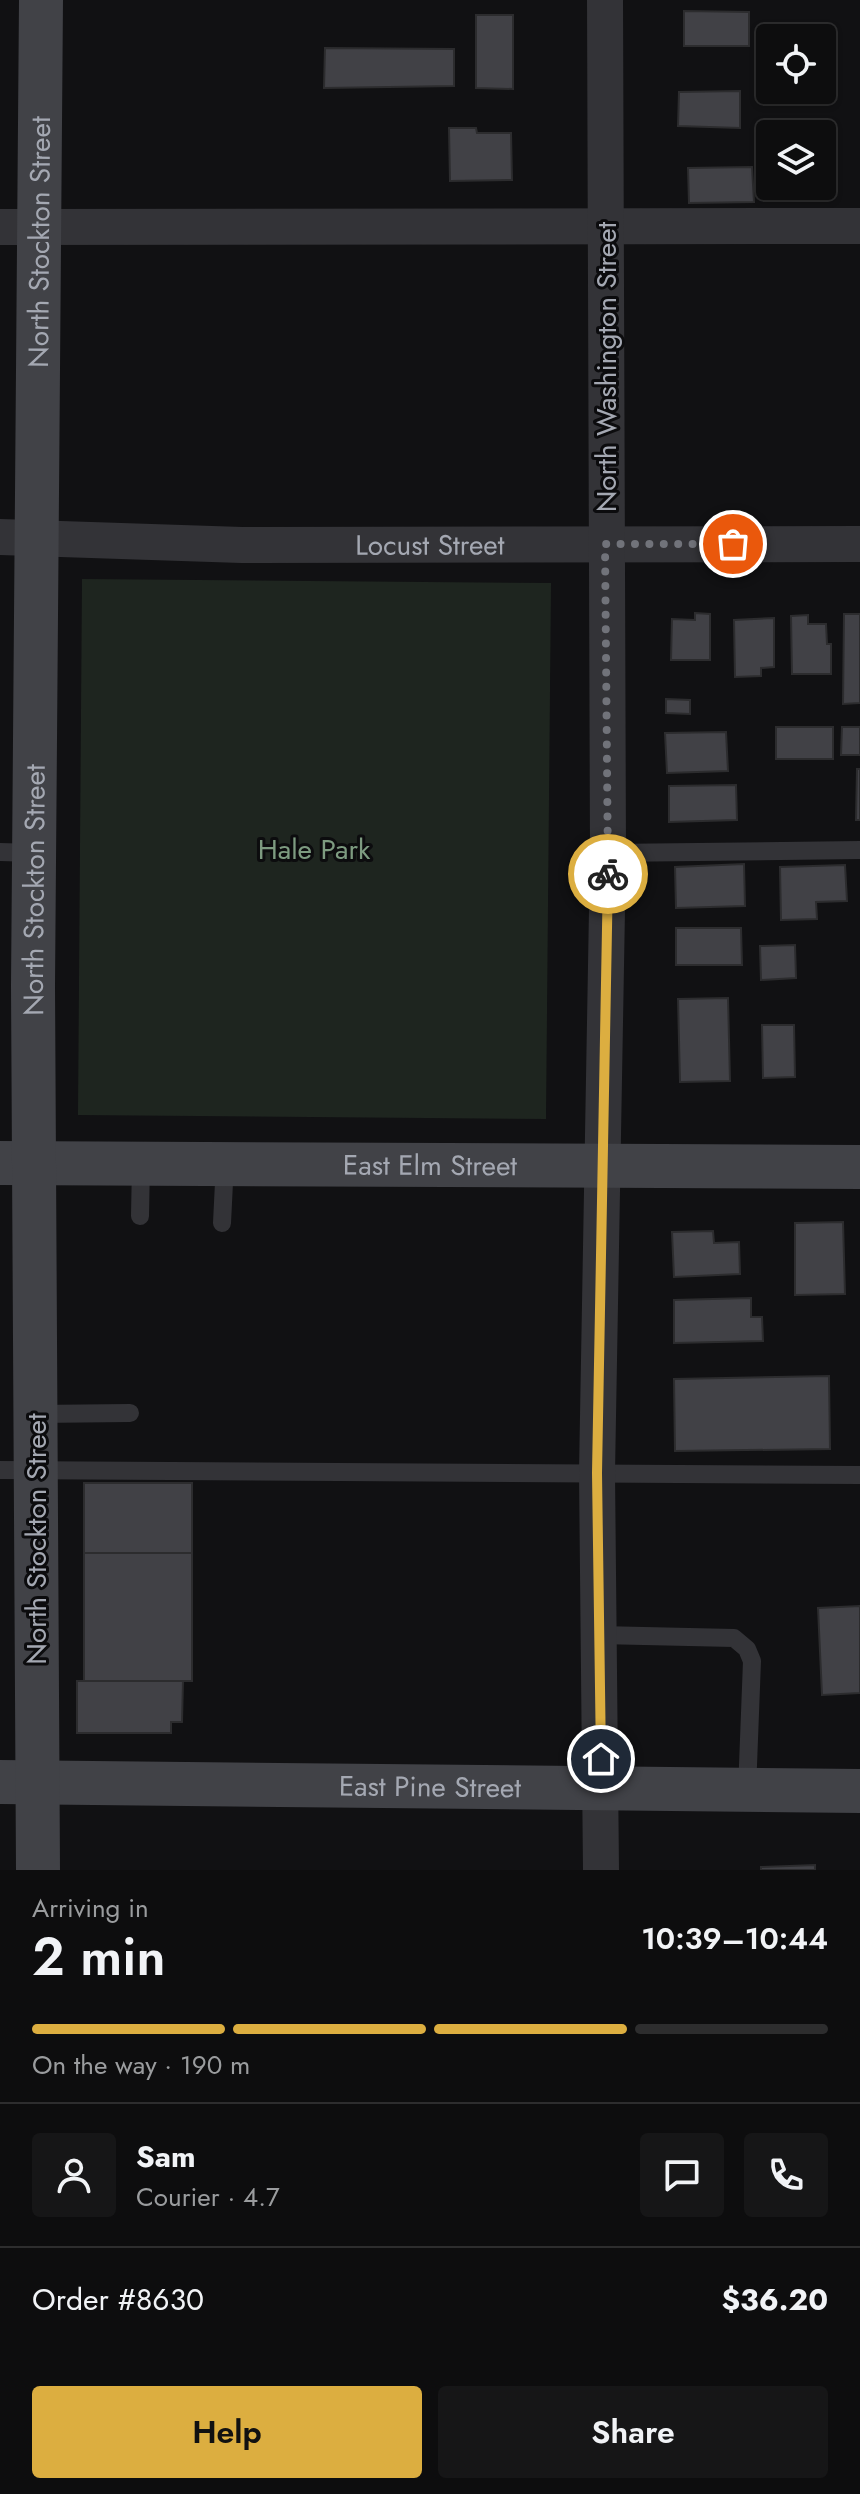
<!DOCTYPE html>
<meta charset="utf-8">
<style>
body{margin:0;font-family:Jost,sans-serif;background:#161617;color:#f1f3f6;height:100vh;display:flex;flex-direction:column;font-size:30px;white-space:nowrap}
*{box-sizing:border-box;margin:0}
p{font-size:26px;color:#9a9c9e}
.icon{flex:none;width:44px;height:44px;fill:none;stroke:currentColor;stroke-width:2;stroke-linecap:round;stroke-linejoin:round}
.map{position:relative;height:1870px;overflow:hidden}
.side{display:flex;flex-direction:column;background:#0d0d0e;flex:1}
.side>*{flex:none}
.controls{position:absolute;left:756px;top:24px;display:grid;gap:16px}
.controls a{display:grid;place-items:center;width:80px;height:80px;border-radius:8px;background:#0d0d0e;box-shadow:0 2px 6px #0004,0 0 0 2px #2d2d2e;font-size:40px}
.pin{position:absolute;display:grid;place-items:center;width:68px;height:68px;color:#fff;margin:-34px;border:4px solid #fff;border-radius:50%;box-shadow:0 2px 8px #0007}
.courier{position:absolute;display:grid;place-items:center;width:80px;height:80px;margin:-40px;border:6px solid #dcae40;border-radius:50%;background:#fff;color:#222;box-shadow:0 2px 10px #0007}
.head em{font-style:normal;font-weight:600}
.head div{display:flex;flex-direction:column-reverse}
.head{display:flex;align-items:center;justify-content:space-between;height:136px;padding:0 32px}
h1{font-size:52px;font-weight:600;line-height:60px}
.bar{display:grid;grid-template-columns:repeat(4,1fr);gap:12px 8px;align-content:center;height:96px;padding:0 32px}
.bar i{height:10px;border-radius:6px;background:#2d2d2e}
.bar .active{background:#dcae40}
.bar p{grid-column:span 4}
.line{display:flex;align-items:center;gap:20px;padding:0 32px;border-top:2px solid #2d2d2e}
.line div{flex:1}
.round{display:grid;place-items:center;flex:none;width:84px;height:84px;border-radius:8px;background:#161617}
.cta{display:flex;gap:16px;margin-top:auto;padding:16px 32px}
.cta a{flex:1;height:92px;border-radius:8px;background:#dcae40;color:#111;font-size:32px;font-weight:600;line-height:92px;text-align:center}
.cta a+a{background:#161617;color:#f1f3f6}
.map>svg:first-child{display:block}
.green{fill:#1e251f}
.building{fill:#414146;stroke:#2c2c2e;stroke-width:2}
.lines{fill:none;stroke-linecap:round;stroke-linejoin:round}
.lane{stroke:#333337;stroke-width:18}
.street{stroke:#333337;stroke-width:36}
.secondary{stroke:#414247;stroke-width:44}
.done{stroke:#71737a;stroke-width:8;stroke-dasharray:0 14.4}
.route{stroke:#dcae40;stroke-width:10}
.labels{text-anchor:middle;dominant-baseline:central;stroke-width:6;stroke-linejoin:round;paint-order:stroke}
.street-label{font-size:28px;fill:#a4a8b2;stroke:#0c0c0e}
.park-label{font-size:28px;fill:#7d9b80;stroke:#0c0c0e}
</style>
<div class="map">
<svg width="860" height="1870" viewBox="0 0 860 1870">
<rect width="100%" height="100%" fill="#111113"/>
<path class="green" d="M82 579 551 583 546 1119 78 1115Z"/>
<path class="building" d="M684 11 749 12V46H684Z
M476 15H513V89L476 88Z
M325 48 454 49V86L324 88Z
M740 91V128L678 126 679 92Z
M449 128H476L477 133H511L512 180 450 181Z
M752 167 754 202 689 203 688 168Z
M695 613 710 614V660H671L672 619 695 620Z
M844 614H860V703L843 704Z
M808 615V624H826L827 644H831V674H792L791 616Z
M774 618V667L761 668V676L735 677 734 620Z
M666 699 690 700V714L666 713Z
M776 727H833V759H776Z
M842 727H860V755H841Z
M726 732 728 771 667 773 665 733Z
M857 769H860V820H856Z
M736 785 737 820 669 822V786Z
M744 864 745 906 676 908 675 867Z
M845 865 847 901 816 902 817 919 781 920 780 867Z
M676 928H741L742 965H676Z
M795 945 796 978 761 980 760 946Z
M728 998 730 1081 680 1082 678 999Z
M762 1025H794L795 1077 763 1078Z
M843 1222 845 1294 795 1295V1223Z
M713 1231 714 1243 739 1242 740 1274 674 1277 672 1232Z
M751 1298V1317H762L763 1341 674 1343V1300Z
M829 1376 830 1449 675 1451 674 1379Z
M84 1483H192V1553H84Z
M84 1553H192V1681H84Z
M860 1606V1693L822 1695 818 1608Z
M77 1681H183L182 1722H171V1733H77Z
M815 1865V1870H761V1867Z"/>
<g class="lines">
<path class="lane" d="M0 852 34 853
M608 853 860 850
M140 1216 141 1163
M222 1223 225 1162
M35 1414 130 1413
M0 1470 860 1475
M599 1635 734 1638 747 1649 752 1661 747 1791"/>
<g class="street">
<path d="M0 227 860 226"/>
<path id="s1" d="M0 537 242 545 860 544"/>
<path d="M601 1870 597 1473 608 853 605 0"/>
</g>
<g class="secondary">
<path id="s2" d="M0 1163 860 1167"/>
<path id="s3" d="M0 1782 860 1791"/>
<path id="s4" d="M38 1870 33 986 41 0"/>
</g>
</g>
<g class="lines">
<path class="done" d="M608 874 605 544H733"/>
<path class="route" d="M601 1759 597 1473 608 874"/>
</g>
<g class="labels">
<g class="street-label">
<text stroke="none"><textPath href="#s4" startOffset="1628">North Stockton Street</textPath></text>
<text transform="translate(606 367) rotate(-90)">North Washington Street</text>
<text stroke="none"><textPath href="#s1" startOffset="430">Locust Street</textPath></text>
<text stroke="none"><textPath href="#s4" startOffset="980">North Stockton Street</textPath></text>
<text stroke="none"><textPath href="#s2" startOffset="430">East Elm Street</textPath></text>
<text transform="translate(36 1539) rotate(-90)">North Stockton Street</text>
<text stroke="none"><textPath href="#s3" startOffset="430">East Pine Street</textPath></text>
</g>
<g class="park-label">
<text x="314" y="849">Hale Park</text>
</g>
</g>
</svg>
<div class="controls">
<a><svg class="icon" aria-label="locate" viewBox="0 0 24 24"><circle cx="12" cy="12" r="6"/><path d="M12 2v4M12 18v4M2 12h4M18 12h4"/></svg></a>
<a><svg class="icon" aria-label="layers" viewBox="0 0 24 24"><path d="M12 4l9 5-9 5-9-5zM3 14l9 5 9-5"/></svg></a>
</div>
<div class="pin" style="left:733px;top:544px;background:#ea580c"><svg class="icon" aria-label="bag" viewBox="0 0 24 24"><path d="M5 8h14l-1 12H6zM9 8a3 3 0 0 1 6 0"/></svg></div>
<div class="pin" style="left:601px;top:1759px;background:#1f2937"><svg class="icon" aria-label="home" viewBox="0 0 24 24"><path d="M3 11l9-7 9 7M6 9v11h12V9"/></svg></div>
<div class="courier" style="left:608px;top:874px"><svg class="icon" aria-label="bike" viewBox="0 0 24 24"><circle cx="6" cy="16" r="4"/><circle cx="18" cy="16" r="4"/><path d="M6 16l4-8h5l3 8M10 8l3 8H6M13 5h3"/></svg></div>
</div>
<section class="side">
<div class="head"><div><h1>2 min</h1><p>Arriving in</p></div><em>10:39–10:44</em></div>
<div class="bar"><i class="active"></i><i class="active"></i><i class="active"></i><i></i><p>On the way · 190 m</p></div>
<div class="line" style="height:144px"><a class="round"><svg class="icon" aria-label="person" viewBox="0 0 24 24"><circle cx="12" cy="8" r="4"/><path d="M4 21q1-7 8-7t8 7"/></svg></a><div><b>Sam</b><p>Courier · 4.7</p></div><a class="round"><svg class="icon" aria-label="chat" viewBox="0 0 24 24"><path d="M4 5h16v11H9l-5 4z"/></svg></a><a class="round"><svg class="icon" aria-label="phone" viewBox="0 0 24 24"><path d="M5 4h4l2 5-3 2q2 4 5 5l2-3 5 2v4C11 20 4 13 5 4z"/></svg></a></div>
<div class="line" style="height:104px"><div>Order #8630</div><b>$36.20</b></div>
<div class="cta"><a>Help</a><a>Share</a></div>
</section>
